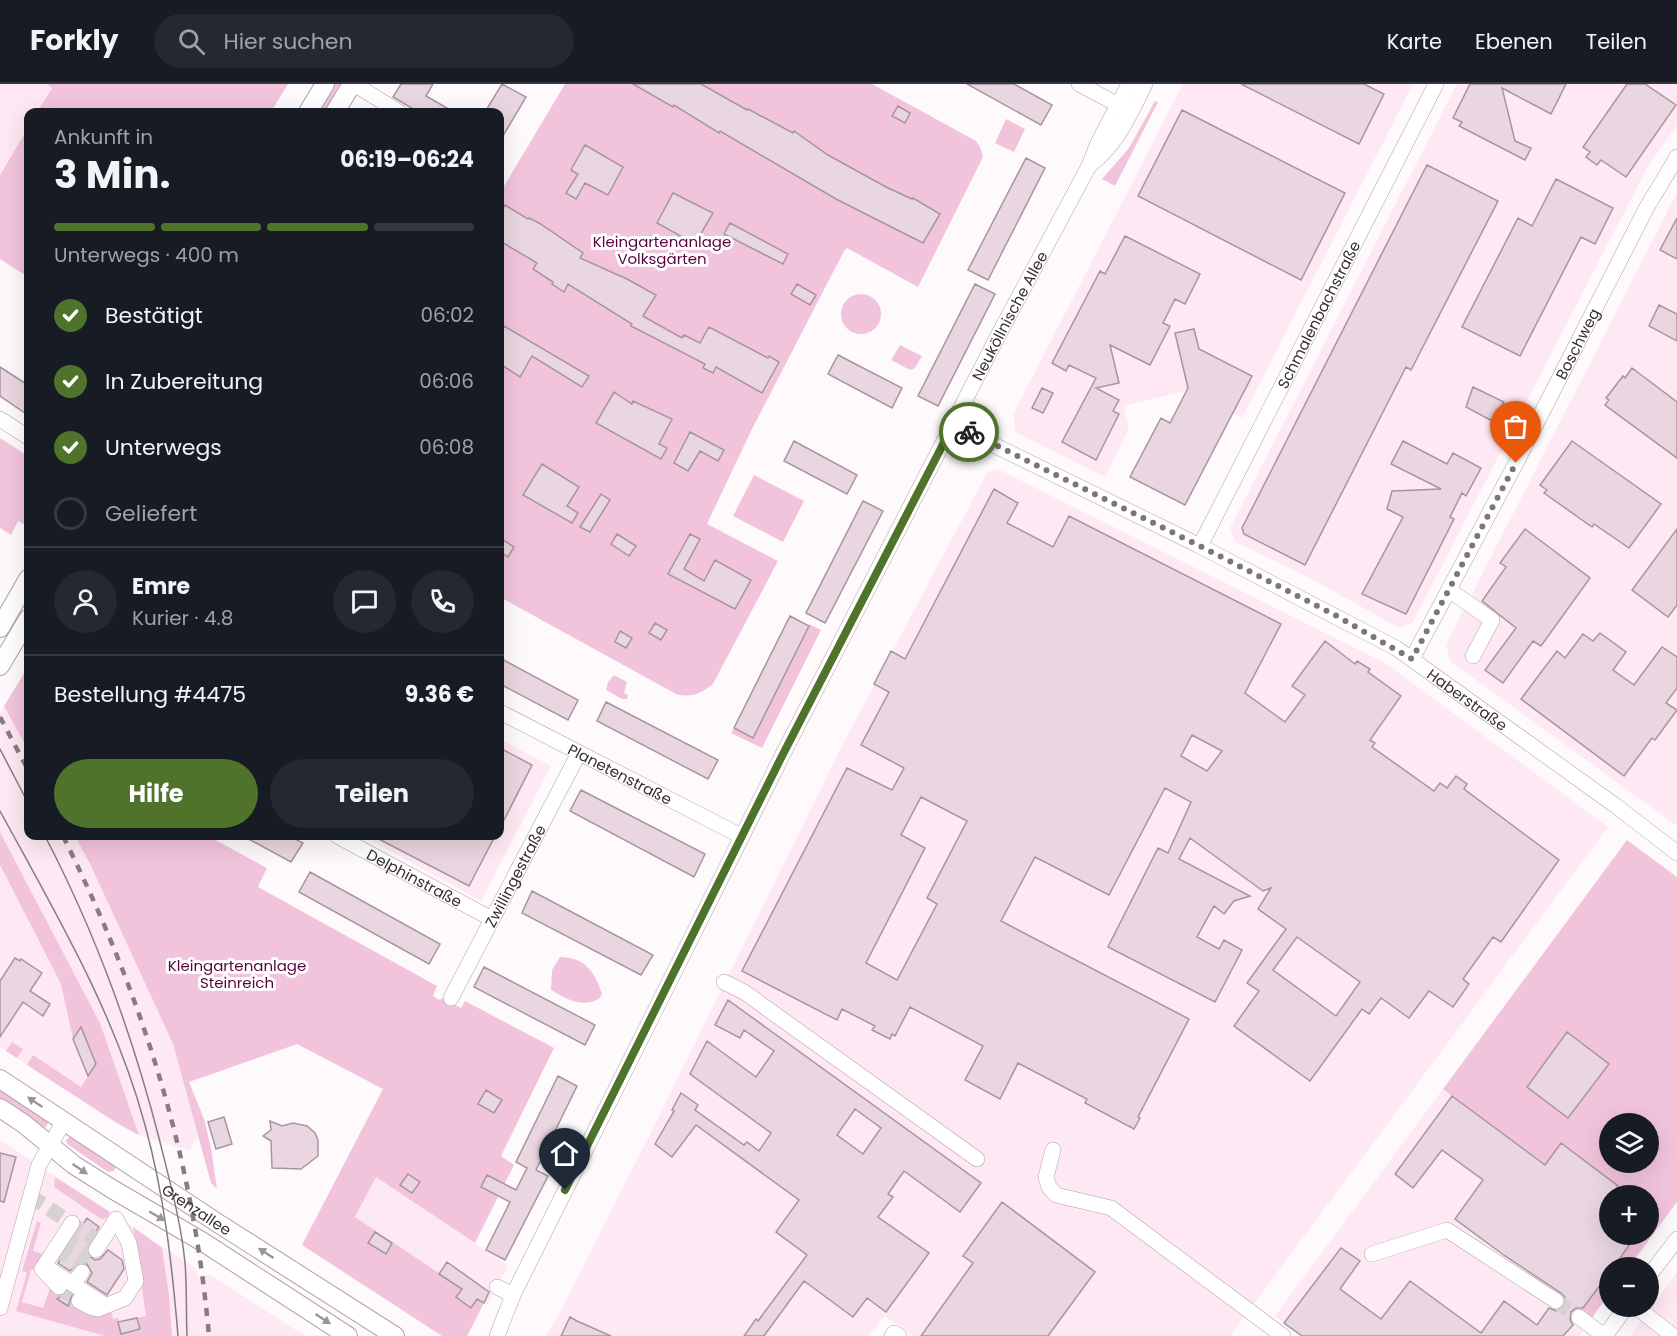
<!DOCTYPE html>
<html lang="de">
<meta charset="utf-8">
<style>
body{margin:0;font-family:Poppins,sans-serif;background:#242831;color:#f1f3f6;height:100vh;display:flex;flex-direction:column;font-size:22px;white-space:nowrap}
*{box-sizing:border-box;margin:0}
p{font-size:20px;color:#9ea1a6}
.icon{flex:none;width:33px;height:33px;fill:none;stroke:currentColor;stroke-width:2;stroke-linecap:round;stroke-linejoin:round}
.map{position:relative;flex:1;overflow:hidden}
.panel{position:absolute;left:24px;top:24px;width:480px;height:732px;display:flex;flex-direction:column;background:#171b24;border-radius:12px;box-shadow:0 6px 24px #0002}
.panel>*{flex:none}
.buttons{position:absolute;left:1599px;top:1029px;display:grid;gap:12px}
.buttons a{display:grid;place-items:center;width:60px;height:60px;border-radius:50%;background:#171b24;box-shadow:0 6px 24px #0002;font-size:30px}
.pin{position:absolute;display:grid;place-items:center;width:51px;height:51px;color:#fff;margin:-62px -26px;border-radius:50% 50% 50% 0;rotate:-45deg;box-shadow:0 0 6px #0007}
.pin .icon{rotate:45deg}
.courier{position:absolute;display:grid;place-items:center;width:60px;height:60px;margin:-30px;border:4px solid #50732c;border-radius:50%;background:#fff;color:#222;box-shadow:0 2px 8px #0007}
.summary em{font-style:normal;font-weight:700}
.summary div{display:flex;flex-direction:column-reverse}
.summary{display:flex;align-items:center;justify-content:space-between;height:102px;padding:0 30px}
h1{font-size:39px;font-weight:700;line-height:45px}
.bar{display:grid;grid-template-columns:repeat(4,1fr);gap:9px 6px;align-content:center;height:72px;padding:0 30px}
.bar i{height:8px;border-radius:4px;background:#363941}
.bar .active{background:#50732c}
.bar p{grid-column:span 4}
.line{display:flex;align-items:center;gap:15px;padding:0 30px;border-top:2px solid #363941}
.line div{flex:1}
.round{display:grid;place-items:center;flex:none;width:63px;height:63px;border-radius:32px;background:#242831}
ol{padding:0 30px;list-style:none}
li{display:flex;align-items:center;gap:18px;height:66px}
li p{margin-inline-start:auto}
li .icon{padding:6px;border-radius:50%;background:#50732c;color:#fff;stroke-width:4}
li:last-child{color:#9ea1a6}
li i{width:33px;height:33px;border:3px solid #363941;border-radius:50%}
.button{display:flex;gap:12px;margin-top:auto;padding:12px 30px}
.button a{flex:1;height:69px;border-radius:36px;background:#50732c;color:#fff;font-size:24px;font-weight:700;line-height:69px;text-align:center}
.button a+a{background:#242831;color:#f1f3f6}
header{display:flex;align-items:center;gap:36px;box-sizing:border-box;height:84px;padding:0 30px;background:#171b24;border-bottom:2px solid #363941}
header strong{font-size:28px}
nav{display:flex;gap:33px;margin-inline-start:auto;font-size:21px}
.search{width:420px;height:54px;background:#242831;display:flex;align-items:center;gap:15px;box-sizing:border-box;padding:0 21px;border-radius:33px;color:#9ea1a6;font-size:22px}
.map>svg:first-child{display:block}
.built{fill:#fee8f3}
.green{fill:#f2c4dc;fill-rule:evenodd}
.building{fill:#ead6e0;stroke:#a7959e;stroke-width:1.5;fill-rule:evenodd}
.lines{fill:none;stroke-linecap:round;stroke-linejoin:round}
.minor-tunnel{stroke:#d6d1d3;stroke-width:15;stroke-dasharray:15 8;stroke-linecap:butt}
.minor-casing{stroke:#b2a0a9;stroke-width:16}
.major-casing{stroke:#b2a0a9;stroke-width:20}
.minor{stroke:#fff;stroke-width:15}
.major{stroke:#fff;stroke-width:18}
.tram{stroke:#857e81;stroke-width:1.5}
.rail{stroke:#857e81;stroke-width:4.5;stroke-dasharray:8 8;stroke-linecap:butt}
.oneway{fill:#9b9799}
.done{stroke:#7d7679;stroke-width:6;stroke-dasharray:0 10.8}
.route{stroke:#50732c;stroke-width:8}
.labels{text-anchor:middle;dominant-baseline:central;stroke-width:6;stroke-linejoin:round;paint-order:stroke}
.park-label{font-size:15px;fill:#57033c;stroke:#fff}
.street-label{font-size:15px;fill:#372f33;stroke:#fff}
</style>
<header>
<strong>Forkly</strong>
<div class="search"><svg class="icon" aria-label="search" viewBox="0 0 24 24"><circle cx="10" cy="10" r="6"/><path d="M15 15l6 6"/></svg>Hier suchen</div>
<nav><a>Karte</a><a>Ebenen</a><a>Teilen</a></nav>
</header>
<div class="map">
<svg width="1677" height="1252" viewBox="0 0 1677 1252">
<rect width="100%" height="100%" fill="#fef9fb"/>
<path class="built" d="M0 0H46L52 3 37 28H28V44L0 91Z
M1183 0H1413L1242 334 1189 306 1124 322 1129 344 1105 393 1015 348 1014 329Z
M1457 0H1677V41L1647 84 1413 538 1399 544 1310 494 1236 458 1230 444Z
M1677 109V742L1450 577 1446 561Z
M998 385 1385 579 1608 743 1230 1252H913L885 1232 868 1252H546L563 1223 660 1030 843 660 987 389Z
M4 622 28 666V752H75L90 780 173 960 198 1053 189 1066 139 1051 100 939 0 748V629Z
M500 655 551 682 481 817 363 752H500Z
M0 781 76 927 98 980 120 1041 0 963Z
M1443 1005 1609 1128 1610 1150 1639 1151 1629 1183 1610 1184 1609 1210 1579 1252H1302L1275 1232Z
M0 1056 195 1184 198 1194 211 1191 305 1252H0Z
M376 1092 508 1182 487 1221 355 1133Z
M1677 1188V1252H1630Z"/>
<path class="green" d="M46 0H288L271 28H37L52 4Z
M333 0H345L327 28H316Z
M565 0H872L976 57 980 63 983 73 918 203 847 164 844 167 752 345 707 440 778 477 713 600C700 610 692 614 676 610L500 513V109Z
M1155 17 1158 18 1115 102 1102 95 1129 64Z
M1006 35 1025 45 1014 68 995 59Z
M28 44V193L0 175V91Z
M841 230a20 20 0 1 1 40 0a20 20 0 1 1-40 0Z
M900 261 922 272 915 284 910 286 891 276Z
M0 354 28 372V432L24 440 18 437 11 451 0 444Z
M754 391 804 417 783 458 733 432Z
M809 540 821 546 762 664 731 649 734 644 752 654Z
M28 583V666L4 622Z
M614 591 627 598 624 609 628 611 627 615H622L606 606 608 598Z
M0 748 100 939 139 1051 120 1041 27 981 33 971 81 1003 96 980 81 944 73 955 61 900 0 781Z
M75 752H208L267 784 258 803 437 902 433 912 439 916 443 914 461 924 465 917 554 964 501 1072 514 1081 475 1159 376 1093 355 1133 484 1219 467 1252H442L302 1161 383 1005 297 960 189 998 204 1035 211 1064 217 1105 211 1099 173 960 90 780Z
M1627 756 1677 793V1118L1629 1183H1613L1637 1151 1648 1150V1112H1610L1609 1128 1443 1005ZM1610 1040H1648V1078H1610Z
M560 873C584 873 595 887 602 910L600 914C584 925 566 915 551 906L552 886Z
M12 958 23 965 17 974 6 967Z
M0 1003 49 1037 46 1043 42 1044 0 1016Z
M71 1052 116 1082 114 1087 108 1088 67 1060 66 1056Z
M55 1093 110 1128 107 1134 102 1135 98 1133 54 1103Z
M37 1137 41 1139 33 1167 46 1171 38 1183 31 1186 22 1218 43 1224 50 1204 60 1211 58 1215 68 1222 71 1218 92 1232 111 1227 113 1235 118 1234 122 1249 139 1245 137 1234 146 1232 133 1143 162 1164 169 1211 172 1252H105L16 1227 27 1189 22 1187Z
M1604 1196 1609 1200V1210L1591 1235 1580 1228Z"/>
<path class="building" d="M401 0H433L426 12 454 28H418L393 13Z
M502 0 526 13 500 57V28H485Z
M633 0H701L747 26 748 25 793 49 794 47 828 71 886 103 912 115 913 114 940 130 923 159 836 115 720 47 719 49 674 21 673 23Z
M967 0H1014L1052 21 1041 41Z
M1241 0H1364L1384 10 1359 60Z
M1470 0H1566L1551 30 1502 4 1515 57 1531 64 1525 76 1459 42 1462 38 1453 34Z
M1627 0H1645L1676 21 1626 93 1601 76 1597 81 1586 73 1590 68 1583 63Z
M898 22 910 29 905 39 892 32Z
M1182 26 1345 109 1301 196 1138 112Z
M585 61 623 83 608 111 585 99 576 115 566 109 578 90 571 86Z
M1026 74 1045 84 988 196 968 186Z
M1427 81 1498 117 1411 286 1406 283 1305 481 1244 450 1242 444Z
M1556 95 1613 124 1595 160 1581 153 1520 272 1462 243 1518 134 1532 142Z
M673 109 713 129 695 160 657 139Z
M505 121 528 135 529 134 539 139 583 169 580 174 627 195 656 211 643 232 648 235 682 254 684 251 700 259 709 243 768 274 769 272 779 278 762 309 716 283 713 289 703 284 705 280 631 242 632 240 568 200 564 208 552 200 553 198 533 185 537 179 500 157V129Z
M1677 134V175L1660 166Z
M730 139 788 170 783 180 724 150Z
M1125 152 1200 190 1185 220 1175 215 1163 239 1170 242 1150 281 1110 261 1119 299 1096 304 1119 316 1113 327 1119 330 1096 376 1062 358 1096 294 1069 281 1066 287 1052 279 1100 187 1105 190Z
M797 200 816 211 810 221 791 210Z
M975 200 995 210 938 322 918 312Z
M1659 221 1677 230V257L1649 242Z
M504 242 589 292 582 303 532 272 520 293 500 280V251Z
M1194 245 1199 265 1252 292 1185 421 1130 393 1161 334 1170 339 1188 304 1175 249Z
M838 271 902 304 892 324 828 290Z
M0 283 28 301V331L0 312Z
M1632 284 1677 318V374L1605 321 1609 316 1606 314 1623 292 1625 294Z
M1473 303 1504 318 1492 337 1466 323Z
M1042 304 1053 309 1043 329 1032 324Z
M614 308 632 320 633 317 672 335 659 360 667 364 661 375 596 339Z
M690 348 724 366 718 377 700 367 688 387 674 379Z
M794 357 857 391 847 410 784 377Z
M1403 357 1447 380 1453 369 1481 384 1466 412 1462 409 1450 433 1454 435 1406 530 1362 510 1403 433 1387 425 1392 407 1441 405 1391 380Z
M1572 357 1661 420 1629 464 1594 440 1592 443 1544 409 1547 406 1540 401Z
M542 380 579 403 567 422 578 429 572 439 523 411Z
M994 405 1018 419 1007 439 1053 463 1069 432 1281 540 1245 609 1285 638 1305 611 1292 602 1325 557 1355 580 1357 577 1370 585 1368 588 1401 612 1370 656 1375 659 1372 663 1434 707 1440 699 1447 704 1456 692 1467 700 1464 705 1559 776 1501 858 1493 853 1463 895 1469 900 1453 923 1429 907 1409 934 1381 914 1369 930 1362 925 1310 997 1234 942 1259 907 1247 899 1286 845 1258 825 1271 804 1263 807 1190 754 1179 775 1250 812 1234 817 1224 830 1214 822 1197 853 1219 865 1224 856 1242 866 1215 918 1108 863 1158 764 1168 769 1191 718 1165 704 1109 811 1035 773 1001 837 1189 935 1138 1033 1140 1034 1134 1045 1085 1019 1087 1015 1018 979 1000 1015 965 996 983 962 910 923 895 952 892 950 890 955 872 946 875 942 842 925 837 936 742 887 847 684 892 706 904 684 861 661 889 608 874 600 891 567 905 575ZM1192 651 1222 667 1207 687 1181 672ZM921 713 967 737 927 814 937 820 897 896 866 879 925 764 901 751ZM1297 853 1360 898 1336 932 1273 886Z
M601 410 610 416 590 448 580 443Z
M863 417 883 427 825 539 806 529Z
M1525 445 1590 494 1541 562 1533 557 1503 599 1485 586 1516 544 1482 517 1506 483 1500 479Z
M1677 445V521L1668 533 1632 506Z
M617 450 636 462 629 472 611 460Z
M690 450 700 455 684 485 704 497 715 476 751 496 735 525 668 490Z
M500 454 514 463 508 473 500 468Z
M790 532 809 542 753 654 734 644Z
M655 539 667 546 661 556 649 549Z
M620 547 632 554 626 564 615 558Z
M1600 549 1626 568 1613 586 1634 601 1662 563 1677 573V604L1666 619 1677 626 1655 656 1652 654 1624 692 1521 615 1557 567 1565 574 1583 550 1593 557Z
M500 574 578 616 568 636 500 600Z
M606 618 718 676 708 695 597 637Z
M500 664 532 681 500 744Z
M581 706 705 770 694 793 570 727Z
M243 752H289L303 759 291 778Z
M373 752H495L469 802Z
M310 788 440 860 429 880 299 808Z
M532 807 653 871 641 891 522 829Z
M15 874 20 877 21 875 42 889 30 907 50 920 43 932 23 918 0 953V897Z
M484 883 595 941 585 961 474 903Z
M728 916 981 1099 960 1128 904 1087 888 1110 893 1113 878 1133 929 1169 886 1228 867 1214 853 1233 804 1197 764 1252H744L756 1235 758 1237 807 1171 776 1148 799 1116 696 1041 672 1073 655 1060 674 1027 672 1026 681 1009 698 1021 695 1026 744 1061 747 1058 759 1067 771 1049 690 990 707 957 756 993 774 967 744 946 740 954 715 941ZM855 1025 881 1044 863 1070 837 1051Z
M81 943 96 980 88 992 73 955Z
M1567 948 1609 980 1568 1034 1527 1003Z
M558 992 577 1002 536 1086 548 1092 505 1176 486 1166 510 1118 481 1103 487 1091 516 1106 527 1084 516 1078Z
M486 1006 502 1016 494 1029 478 1020Z
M1452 1012 1545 1081 1561 1059 1618 1102 1602 1123 1610 1128V1150H1637L1613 1184H1610V1188L1583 1224H1576L1571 1228 1570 1236 1573 1241 1563 1252H1302L1284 1239 1341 1164 1360 1177 1340 1205 1381 1235 1410 1197 1481 1249 1504 1217 1537 1241 1549 1224 1556 1227 1564 1222 1565 1213 1561 1209 1505 1172 1455 1135 1483 1096 1442 1066 1413 1104 1395 1090Z
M224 1033 232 1060 216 1065 208 1038Z
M270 1037 282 1042 293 1039 307 1042 315 1049 318 1056V1072L301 1085 272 1084 271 1057 263 1052 271 1046Z
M0 1069 16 1073 4 1118 0 1117Z
M408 1090 420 1098 412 1109 400 1101Z
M1002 1118 1095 1188 1048 1252H921L973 1179 963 1172Z
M87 1134 99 1143 88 1161V1171L95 1176 100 1175 108 1166 122 1176 124 1185 107 1211 87 1198 92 1189 87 1180 78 1179 70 1187 58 1179Z
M375 1148 392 1159 386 1170 368 1159Z
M447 1178 489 1208 484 1219 477 1215 471 1224 456 1213 462 1205 439 1190Z
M67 1208 72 1211 68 1222 57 1215Z
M570 1233 577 1237 611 1252H561Z
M137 1234 140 1245 121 1250 118 1238Z"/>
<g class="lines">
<path class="minor-tunnel" d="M30 1112 95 1155
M64 1152 92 1171
M56 1165 84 1183
M59 1203 79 1217
M1556 1217 1579 1233"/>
<defs>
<g id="minor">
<path d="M354 0 399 28"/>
<path d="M1079 0 1126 25"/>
<path d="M1091 80C1118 59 1130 30 1145 0"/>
<path d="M0 335 28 353"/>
<path id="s1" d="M953 341 1200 462 1396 564 1616 722 1677 769"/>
<path id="s2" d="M1200 462 1436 0"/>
<path d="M1449 506 1492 536 1473 572"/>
<path id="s3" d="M1412 575 1516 379 1647 123 1677 73"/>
<path id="s4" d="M500 628 741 752"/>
<path id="s5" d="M337 752 492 835"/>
<path d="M724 898 744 908 977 1075"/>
<path id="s6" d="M451 914 579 669"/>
<path d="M1053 1066 1046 1093 1049 1103 1056 1111 1111 1124 1283 1252"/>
<path d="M1372 1170 1447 1146 1556 1217"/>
<path d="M49 1185 102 1219"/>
<path d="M1648 1193 1677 1155"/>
<path d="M73 1200 82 1188"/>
<path d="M59 1203 42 1185 72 1139"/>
<path d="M497 1203 513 1211"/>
<path d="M79 1217 90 1223 98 1225 125 1214 136 1197 129 1159 116 1135 96 1166"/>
<path d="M1635 1222 1673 1252"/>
<path d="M0 1224 39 1081 64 1037"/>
<path d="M1579 1233 1604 1252"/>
<path id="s7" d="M497 1252 513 1211 782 672 1000 248 1089 82 1098 59 1129 0"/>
<path d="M892 1252 894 1249 899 1252"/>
<path d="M1605 1252 1627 1222"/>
</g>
<g id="major">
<path d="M308 28 325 0"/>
<path d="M335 28 352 0"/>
<path d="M0 544 28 495"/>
<path d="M0 582 28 535"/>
<path id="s8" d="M0 995 216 1138 395 1252"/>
<path d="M0 1024 24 1040 74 1081 112 1105 203 1158 348 1252"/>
</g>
</defs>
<use href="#minor" class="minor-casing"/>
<use href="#major" class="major-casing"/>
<use href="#minor" class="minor"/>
<use href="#major" class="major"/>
<path class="tram" d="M0 665 28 719
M0 727C55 828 115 929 145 1041 164 1110 172 1180 178 1252
M45 752C95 848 132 949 159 1054 169 1095 181 1137 185 1179 187 1203 186 1228 187 1252"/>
<path class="rail" d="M0 633 28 686
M63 752C143 913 193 1072 209 1252"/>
</g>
<defs><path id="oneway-solid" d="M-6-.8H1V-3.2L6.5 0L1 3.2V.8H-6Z" transform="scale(1.5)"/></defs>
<g class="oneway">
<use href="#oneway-solid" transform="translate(35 1018) rotate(-146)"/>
<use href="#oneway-solid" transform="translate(80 1085) rotate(34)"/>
<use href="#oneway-solid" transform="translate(157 1132) rotate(30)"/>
<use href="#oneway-solid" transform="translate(266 1169) rotate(-147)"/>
<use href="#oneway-solid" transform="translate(323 1235) rotate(33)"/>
</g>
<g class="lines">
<path class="done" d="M969 348 1200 462 1335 531 1412 575 1516 379"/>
<path class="route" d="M565 1106 782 672 953 341 969 348"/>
</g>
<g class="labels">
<g class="park-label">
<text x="662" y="157">Kleingartenanlage<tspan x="662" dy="17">Volksgärten</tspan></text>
<text x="237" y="881">Kleingartenanlage<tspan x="237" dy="17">Steinreich</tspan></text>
</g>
<g class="street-label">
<text stroke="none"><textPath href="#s2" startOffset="260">Schmalenbachstraße</textPath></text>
<text stroke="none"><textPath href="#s7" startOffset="1142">Neuköllnische Allee</textPath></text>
<text stroke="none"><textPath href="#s3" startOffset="356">Boschweg</textPath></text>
<text stroke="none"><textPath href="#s1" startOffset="584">Haberstraße</textPath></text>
<text stroke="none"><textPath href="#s4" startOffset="135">Planetenstraße</textPath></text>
<text stroke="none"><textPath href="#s6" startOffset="138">Zwillingestraße</textPath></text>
<text stroke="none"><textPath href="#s5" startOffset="88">Delphinstraße</textPath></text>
<text stroke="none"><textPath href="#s8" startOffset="236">Grenzallee</textPath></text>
</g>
</g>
</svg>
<div class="buttons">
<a><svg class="icon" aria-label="layers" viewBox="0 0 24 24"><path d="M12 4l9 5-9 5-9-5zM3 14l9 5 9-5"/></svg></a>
<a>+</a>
<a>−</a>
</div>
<div class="pin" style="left:1516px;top:379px;background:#ea580c"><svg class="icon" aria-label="bag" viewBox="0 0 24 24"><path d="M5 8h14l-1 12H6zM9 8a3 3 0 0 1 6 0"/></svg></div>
<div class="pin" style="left:565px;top:1106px;background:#1f2937"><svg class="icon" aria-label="home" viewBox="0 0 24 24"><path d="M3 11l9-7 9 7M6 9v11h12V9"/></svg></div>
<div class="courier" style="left:969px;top:348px"><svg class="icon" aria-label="bike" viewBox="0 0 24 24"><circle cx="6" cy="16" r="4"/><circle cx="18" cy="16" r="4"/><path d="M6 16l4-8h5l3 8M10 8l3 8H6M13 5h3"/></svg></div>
<section class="panel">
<div class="summary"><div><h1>3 Min.</h1><p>Ankunft in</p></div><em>06:19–06:24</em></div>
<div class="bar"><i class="active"></i><i class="active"></i><i class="active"></i><i></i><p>Unterwegs · 400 m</p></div>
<ol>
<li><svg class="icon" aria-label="check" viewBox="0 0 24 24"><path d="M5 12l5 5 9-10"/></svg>Bestätigt<p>06:02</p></li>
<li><svg class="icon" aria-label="check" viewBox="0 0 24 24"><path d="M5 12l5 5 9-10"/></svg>In Zubereitung<p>06:06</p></li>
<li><svg class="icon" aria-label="check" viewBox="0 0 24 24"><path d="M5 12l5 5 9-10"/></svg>Unterwegs<p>06:08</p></li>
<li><i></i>Geliefert</li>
</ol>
<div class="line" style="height:108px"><a class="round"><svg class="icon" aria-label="person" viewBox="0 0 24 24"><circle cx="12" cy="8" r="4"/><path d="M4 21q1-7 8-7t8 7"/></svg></a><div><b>Emre</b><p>Kurier · 4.8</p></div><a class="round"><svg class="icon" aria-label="chat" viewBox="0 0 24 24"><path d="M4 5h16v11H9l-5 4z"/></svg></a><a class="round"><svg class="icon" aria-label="phone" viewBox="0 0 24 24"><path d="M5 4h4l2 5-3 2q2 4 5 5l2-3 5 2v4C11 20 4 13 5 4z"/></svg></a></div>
<div class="line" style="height:78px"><div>Bestellung #4475</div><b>9.36 €</b></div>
<div class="button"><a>Hilfe</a><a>Teilen</a></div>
</section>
</div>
